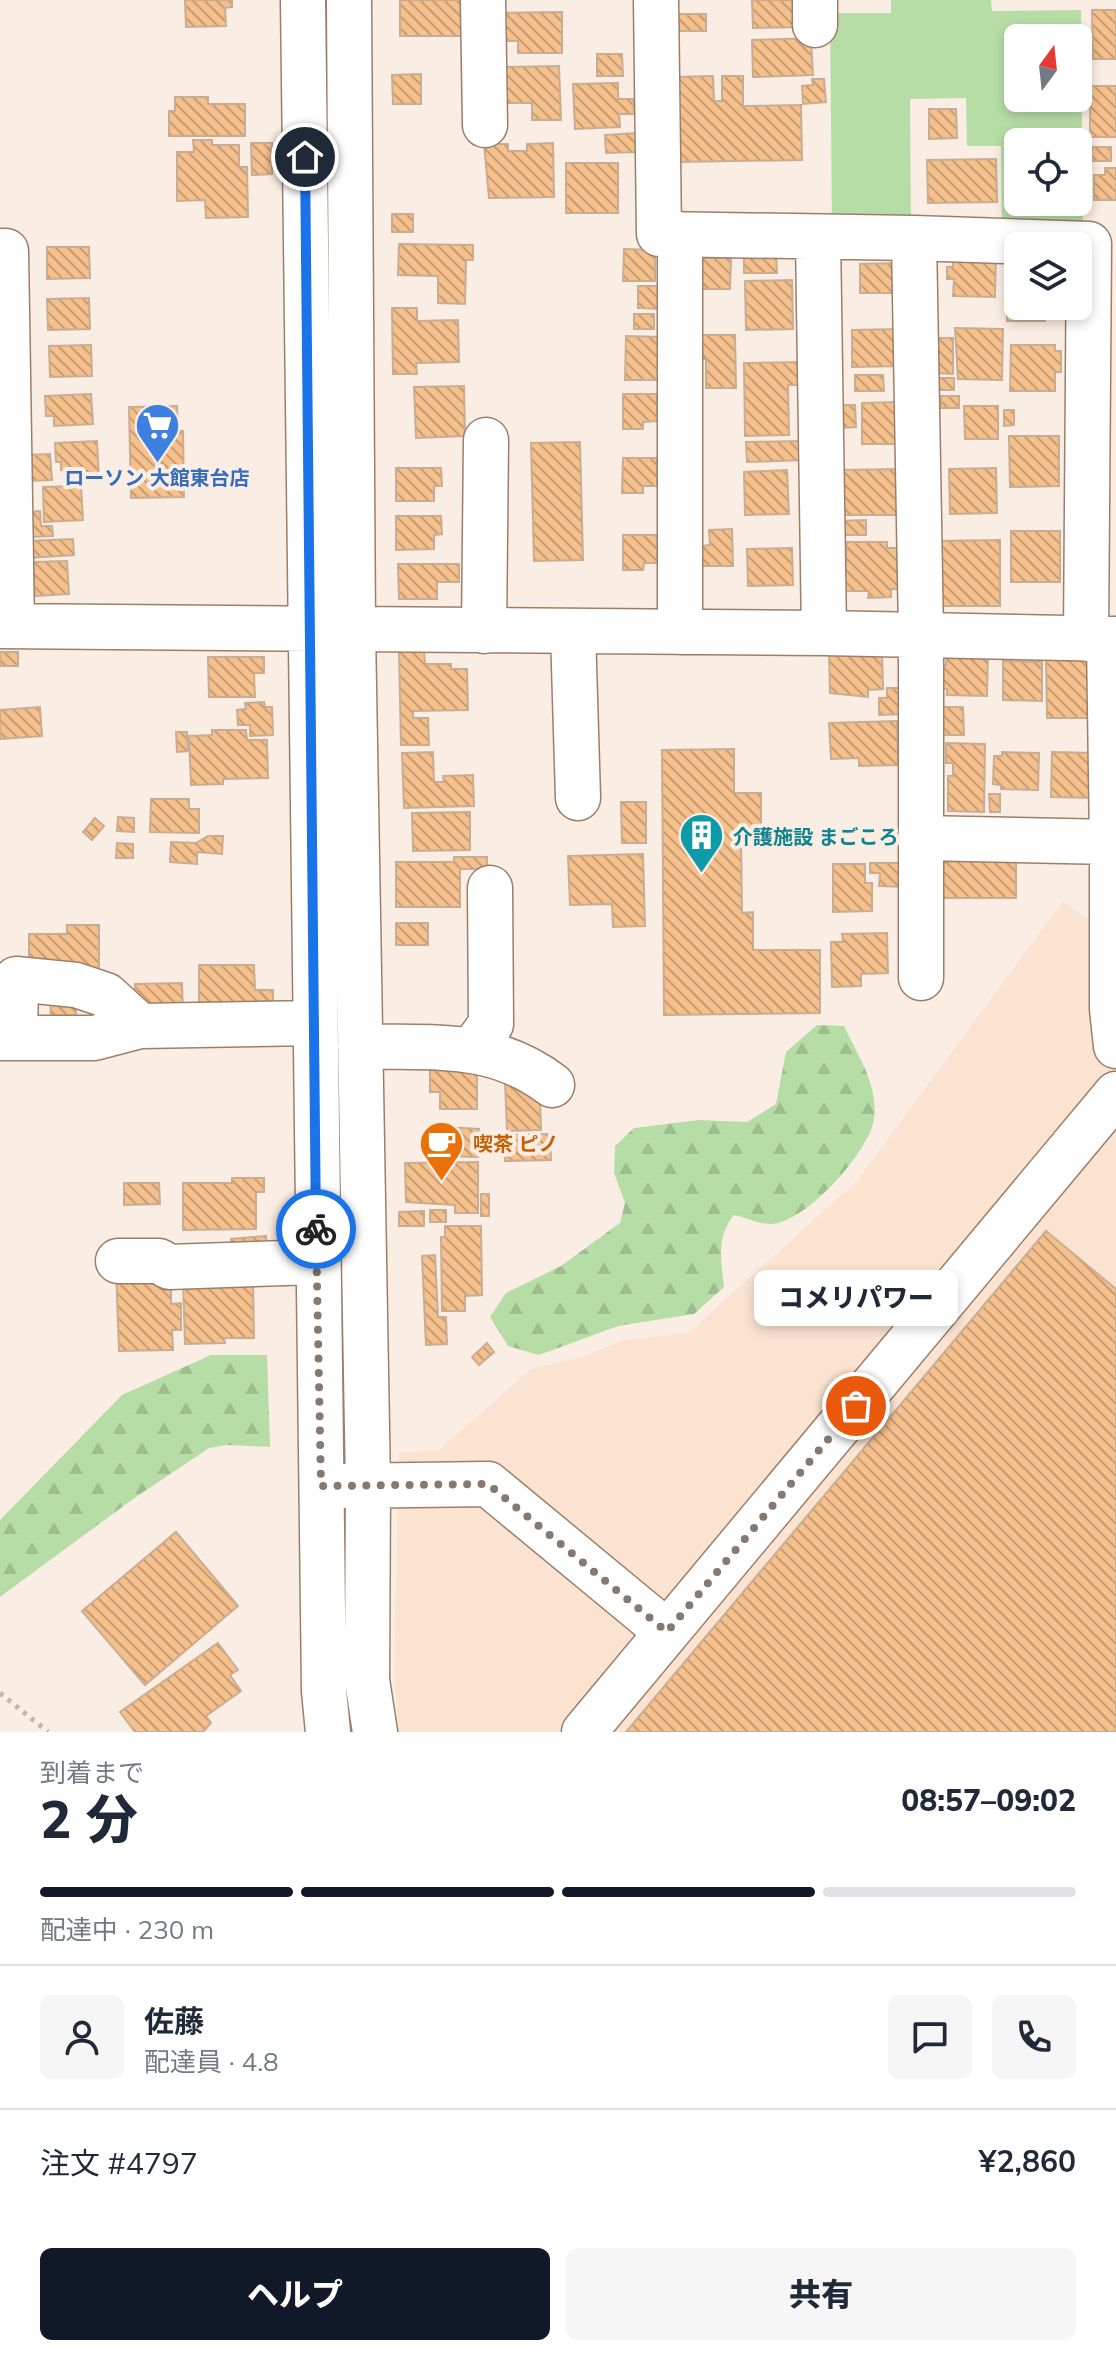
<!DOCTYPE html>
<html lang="ja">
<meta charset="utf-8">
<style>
body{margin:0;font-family:Mulish,"Noto Sans JP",sans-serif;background:#f6f6f7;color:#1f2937;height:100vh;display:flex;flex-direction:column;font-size:30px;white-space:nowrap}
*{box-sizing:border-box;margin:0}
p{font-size:26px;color:#747a83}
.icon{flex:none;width:44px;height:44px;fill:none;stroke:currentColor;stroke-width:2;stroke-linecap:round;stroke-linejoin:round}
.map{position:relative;height:1732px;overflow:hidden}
.details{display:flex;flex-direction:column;background:#fff;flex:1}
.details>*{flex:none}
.needle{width:52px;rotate:15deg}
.tools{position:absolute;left:1004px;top:24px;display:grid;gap:16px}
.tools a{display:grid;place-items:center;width:88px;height:88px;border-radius:12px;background:#fff;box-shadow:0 4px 12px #0003;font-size:40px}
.pin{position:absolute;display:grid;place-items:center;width:68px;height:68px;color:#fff;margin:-34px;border:4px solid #fff;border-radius:50%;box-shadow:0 2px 8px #0007}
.courier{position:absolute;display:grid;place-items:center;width:80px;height:80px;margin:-40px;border:6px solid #1a73e8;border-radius:50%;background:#fff;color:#222;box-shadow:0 2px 10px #0007}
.bubble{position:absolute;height:56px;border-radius:12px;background:#fff;box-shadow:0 4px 12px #0003;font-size:26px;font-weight:800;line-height:56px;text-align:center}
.headline em{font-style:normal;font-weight:800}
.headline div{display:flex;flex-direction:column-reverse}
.headline{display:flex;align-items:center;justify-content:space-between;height:136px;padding:0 40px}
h1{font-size:52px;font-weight:800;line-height:60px}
.bar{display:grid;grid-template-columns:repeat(4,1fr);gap:12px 8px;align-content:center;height:96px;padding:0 40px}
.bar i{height:10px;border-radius:6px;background:#e0e1e3}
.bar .current{background:#111827}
.bar p{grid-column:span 4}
.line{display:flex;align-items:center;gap:20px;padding:0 40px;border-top:2px solid #e0e1e3}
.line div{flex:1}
.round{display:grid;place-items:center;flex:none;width:84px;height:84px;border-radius:12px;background:#f6f6f7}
.action{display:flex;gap:16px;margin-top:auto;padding:16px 40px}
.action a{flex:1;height:92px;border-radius:12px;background:#111827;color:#fff;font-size:32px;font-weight:800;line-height:92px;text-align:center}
.action a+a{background:#f6f6f7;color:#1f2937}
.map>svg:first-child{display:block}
.built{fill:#fbe3d1}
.grass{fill:#b7dda7;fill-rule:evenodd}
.forest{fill:url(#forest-firs)}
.building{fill:url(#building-back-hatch);stroke:#c9ad93;stroke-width:2}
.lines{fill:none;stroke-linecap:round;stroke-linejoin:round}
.minor-casing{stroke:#9d7f69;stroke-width:47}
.path{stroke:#c3b6ac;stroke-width:5;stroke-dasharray:4 6;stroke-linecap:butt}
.minor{stroke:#fff;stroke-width:44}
.done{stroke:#86796f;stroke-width:8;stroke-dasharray:0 14.4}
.route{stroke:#1a73e8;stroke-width:10}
.labels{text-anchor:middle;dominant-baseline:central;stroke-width:8;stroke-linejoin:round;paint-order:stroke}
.shop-label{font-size:20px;font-weight:bold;fill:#366cbe;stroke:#faede3}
.culture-label{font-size:20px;font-weight:bold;fill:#0d838f;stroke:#faede3;text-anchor:start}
.food-label{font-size:20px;font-weight:bold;fill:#c56008;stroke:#faede3;text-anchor:start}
</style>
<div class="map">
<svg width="1116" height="1732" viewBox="0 0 1116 1732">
<defs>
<pattern id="forest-firs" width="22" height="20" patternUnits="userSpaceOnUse" patternTransform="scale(2)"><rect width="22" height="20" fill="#b7dda7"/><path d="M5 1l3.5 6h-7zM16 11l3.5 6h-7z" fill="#9fbe90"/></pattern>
<pattern id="building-back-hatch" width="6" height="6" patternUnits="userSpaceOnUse" patternTransform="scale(2)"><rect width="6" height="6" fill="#f5c08c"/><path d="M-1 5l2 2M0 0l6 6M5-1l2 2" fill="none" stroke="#c89d73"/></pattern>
</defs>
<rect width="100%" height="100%" fill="#faede3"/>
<path class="built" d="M1063 901 1086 918 1116 914V1732H399L394 1672 399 1452 438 1451 531 1369 585 1356 623 1340 688 1333 857 1181Z"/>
<path class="grass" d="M891 0H991L992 11 1081 10 1083 228H1002L1001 146H967L966 98 910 99 911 228 832 229 830 13H891ZM1018 38H1078V98H1018ZM1018 142H1078V202H1018Z"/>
<path class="forest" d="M817 1025 844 1026C857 1054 879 1086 874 1119 870 1151 804 1225 770 1224 758 1224 745 1217 734 1215 716 1237 721 1260 724 1287L694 1314 618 1326 539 1355 508 1346 490 1317 506 1293 561 1266 620 1223 625 1203 614 1173 615 1146 634 1128 698 1120 747 1122 776 1104 786 1052Z
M211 1355H267L270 1447 227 1445 209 1448 133 1499 0 1597V1520L122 1395Z"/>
<path class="building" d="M185 0H232V7L225 8 226 26 186 27Z
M400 0H468V36H400Z
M752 0H793V4H806V27L753 28Z
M1092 10H1116V59H1093Z
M562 12V53H518V41H498V13Z
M676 14H706V31H675Z
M811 38 813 75 753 77 752 40Z
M597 54H622L623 76H597Z
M559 66 561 120H532V103H502L501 67Z
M421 74V104H393L392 75Z
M713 76 714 101H722V76H743V106L801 105 802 160 678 162 676 77Z
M812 79H824L826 102 803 104 802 86 813 85Z
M618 83V99H633L634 114H619L620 127 575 129 573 84Z
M1090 86H1116V137H1090Z
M175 97H208V104H245V136H169V111H175Z
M929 109H956L957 138 929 139Z
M637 133 638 152 606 153 605 135Z
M193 140H212V145H239V167H247L248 217 206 218 205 200 177 201V152H194Z
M251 143H272V174L252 175Z
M553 143 554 197 489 198 484 144H508V151H527V144Z
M1092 147H1111V161H1092Z
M996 159 997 202 928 203 927 160Z
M566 163H618V213H566Z
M1105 168H1116V200H1094V175H1105Z
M392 214H413V232H392Z
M399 244 473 245V260H466L465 304 438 303V276L398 275Z
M47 247H89L90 278 47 279Z
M624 249 655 250V281H623Z
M953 252H996L995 297 953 296 954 279H947V267H953Z
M776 253 777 273H744V254Z
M699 258H731L730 289H698Z
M1007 262 1018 263V306H1045V321H1007Z
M897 263V293H860V264Z
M792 280 793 329 746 330 745 281Z
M638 286H664V309L638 308Z
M89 298 90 329 48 330 47 299Z
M1048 306H1072V317H1048Z
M392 308H417V321L458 320 459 362 416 363 417 374H393Z
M634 314H654V329H634Z
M955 328 1003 329 1002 380 958 379Z
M900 329 901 366 852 367V330Z
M693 335H735L736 388H706V359H692Z
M626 336 660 337V380H625Z
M934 338H953V374L934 373Z
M91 345 92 376 50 377 49 346Z
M1011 345H1055V351H1061V372H1055V391H1010Z
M800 362V385H788L789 435 745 436 744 363Z
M855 375H883L884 391H855Z
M936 378H954V390H936Z
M464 386 465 436 416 438 414 387Z
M91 394 93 424 54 426V416H46L45 396Z
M623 394H657V421L643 422V429H623Z
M941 396H959V408H941Z
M899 402V444H862V403Z
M843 405H855L856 427 843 428Z
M177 406 178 431H183L184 497 131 498 129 407Z
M964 406H998V439H965Z
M1004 410H1014V425L1004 426Z
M1009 436H1059V486L1010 487Z
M97 441 99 477 73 478V469L61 470V462H56L55 443Z
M805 441 806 460 747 462 746 442Z
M580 442 583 560 534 561 531 443Z
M50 454 52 480 29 481 27 455Z
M623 458H657V486H643V493H622Z
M396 468H441L442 486H434V501H396Z
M996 468 997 513 950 514 949 469Z
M900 469 901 515H841L840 470Z
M787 470 789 514 745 515 744 472Z
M81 486 83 520 44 522 43 487Z
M40 511 41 526H52L53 536 29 537 27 512Z
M396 516H441L442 534 434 535V549L396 550Z
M866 520V535H838V521Z
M732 529 733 566H702V546L710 545 709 530Z
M1011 531H1060V582H1011Z
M623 535H658L657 563H644L643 570H623Z
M73 539 74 555 28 558 27 541Z
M1000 540V606H937V541Z
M847 542H887V548H903V589H891V597L868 598 869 591H843Z
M792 548 793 585 748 586 747 549Z
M67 561 69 594 35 596 33 562Z
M398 564H459V582H437V599H399Z
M399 650H424L425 664H451V669H467L468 710 413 711V718H428L429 745H401Z
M882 651 883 689 868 690V697L830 693 829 652Z
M0 652H18V666H0Z
M947 654 988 655 987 696 947 695V689H937L938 665H946Z
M208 657H264V673H254L255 697H209Z
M1046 658H1089V718H1047Z
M1003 661 1042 662V701L1003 700Z
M887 688H905V714L879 715V698H887Z
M264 702 265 707H272L273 735 250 736V725H238L237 710 246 709 245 703Z
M40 707 42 736 0 739V710Z
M936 707H963L964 735H936Z
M897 721 898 765 859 766V758L831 759 829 723Z
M212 730H246L247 740H267L268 778 223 779V784L191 785 189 736 212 735Z
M176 732H187L188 751 177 752Z
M946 743 985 744 984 812 948 811V776H953V763H946Z
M734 749V793H761V838H741L742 913 753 912V950H820V1013L664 1015 662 750Z
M433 752 434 782H444L443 776 473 775 474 806 404 808 402 753Z
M1002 752 1039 753 1038 790 1001 789V785L993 784 994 756H1002Z
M1052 752 1094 753 1098 798 1051 797Z
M989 794H1000V812H990Z
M151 799H189V809H199V833L150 832Z
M621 802H646V843H622Z
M470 812V850L413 851 412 813Z
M118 817 134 818V832L117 831Z
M95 818 104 826 92 840 83 832Z
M208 836H223L222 854 197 852V864L170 862 171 842 196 843Z
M117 843 133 844V858H116Z
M643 854 645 926 613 927 612 904 570 905 568 856Z
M953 856H1016V898H937L941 866Z
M454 857H487V869H460V907H396V862H454Z
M870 863H906V887L879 886 880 873H870Z
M833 864H865V883H872V911L833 912Z
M396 923H428V945H396Z
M67 925H99V969L29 968V934H67Z
M887 933 888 973 861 974V986L832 987 831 942H843L842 934Z
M199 965H254L255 990H273V1011L199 1004Z
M182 983 183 1012 136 1013 135 984Z
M50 995H76V1022L51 1023Z
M430 1066H477V1109H440V1092H430Z
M505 1081 540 1098 541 1130 507 1131Z
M446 1127 479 1129 478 1157 445 1156Z
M550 1134 551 1160 505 1161 504 1135Z
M478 1162V1213H455V1205L406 1202 405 1163Z
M232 1178H264V1192H256V1229L183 1230V1183H232Z
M124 1183H159L160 1204 124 1205Z
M481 1194H489V1216H481Z
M430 1210H446V1222H430Z
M424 1211V1226H399V1212Z
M445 1226H481L482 1295 465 1296V1311H442L441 1237H445Z
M1046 1231 1116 1289V1732H626Z
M266 1236 268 1258 232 1260 231 1239Z
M435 1255 438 1317H446L447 1344 426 1345 422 1256Z
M116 1269 171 1284V1304L181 1303V1330H172L173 1350 119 1351Z
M253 1280 254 1338H224L225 1343 185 1344 183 1281Z
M487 1343 494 1352 479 1365 472 1357Z
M176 1532 238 1606 145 1685 82 1611Z
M218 1643 238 1670 230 1675 241 1691 206 1716 211 1723 203 1732H135L120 1712Z"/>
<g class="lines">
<defs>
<path id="minor" d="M303 0 324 1691 328 1732
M349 0 353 630 368 1486 367 1680 375 1732
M483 0 485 125
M656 0 659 234 914 238 921 634V978
M815 0V25
M680 234V632
M818 237 824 633
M914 238 1089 244 1086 639
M0 251H6L12 626
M0 626 824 633 1116 639
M484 631 486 440
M573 631 578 798
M920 838 1112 842 1109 639
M1112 842V1009L1116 1046
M0 1038H94L140 1026 314 1023
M15 1038 16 979 76 985 106 995 140 1026
M360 1046C433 1049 491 1039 552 1085
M472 1050 491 1024 490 888
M118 1261H159L169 1267 316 1262
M340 1486 488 1484 667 1632
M584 1732 1116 1094"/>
</defs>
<use href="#minor" class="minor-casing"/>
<path class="path" d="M0 1693 48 1732"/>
<use href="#minor" class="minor"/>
</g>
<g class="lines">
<path class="done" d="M316 1229 321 1486 488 1484 667 1632 856 1406"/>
<path class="route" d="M305 157 316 1229"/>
</g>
<defs>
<symbol id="supermarket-pin" viewBox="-11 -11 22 30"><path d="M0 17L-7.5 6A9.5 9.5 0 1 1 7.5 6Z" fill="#3f7fe0" stroke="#faede3"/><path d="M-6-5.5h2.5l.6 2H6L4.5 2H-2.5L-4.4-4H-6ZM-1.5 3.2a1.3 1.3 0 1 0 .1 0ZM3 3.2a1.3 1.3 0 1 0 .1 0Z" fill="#fff"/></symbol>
<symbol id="building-pin" viewBox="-11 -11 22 30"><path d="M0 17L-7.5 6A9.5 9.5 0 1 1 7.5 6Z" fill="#0f9aa8" stroke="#faede3"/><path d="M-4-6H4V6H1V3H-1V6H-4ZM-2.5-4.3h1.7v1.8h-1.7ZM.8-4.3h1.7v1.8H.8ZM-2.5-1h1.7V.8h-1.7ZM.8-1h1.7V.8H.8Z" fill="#fff"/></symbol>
<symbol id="cafe-pin" viewBox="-11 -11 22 30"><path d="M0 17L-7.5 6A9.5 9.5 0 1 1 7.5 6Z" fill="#e8710a" stroke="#faede3"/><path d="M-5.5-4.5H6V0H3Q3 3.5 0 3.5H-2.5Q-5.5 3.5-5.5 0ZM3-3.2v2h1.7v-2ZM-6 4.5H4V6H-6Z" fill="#fff"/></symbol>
</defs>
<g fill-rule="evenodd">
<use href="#supermarket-pin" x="132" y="400" width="51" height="69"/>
<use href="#building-pin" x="676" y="810" width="51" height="69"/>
<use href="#cafe-pin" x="416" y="1118" width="51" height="69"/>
</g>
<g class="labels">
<g class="shop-label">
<text x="157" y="477">ローソン 大館東台店</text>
</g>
<g class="culture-label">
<text x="733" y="836">介護施設 まごころ</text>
</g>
<g class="food-label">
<text x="473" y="1143">喫茶 ピノ</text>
</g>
</g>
</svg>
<div class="tools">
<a><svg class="needle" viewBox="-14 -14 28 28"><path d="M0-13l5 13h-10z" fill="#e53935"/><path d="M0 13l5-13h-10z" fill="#747a83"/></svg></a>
<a><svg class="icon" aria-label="locate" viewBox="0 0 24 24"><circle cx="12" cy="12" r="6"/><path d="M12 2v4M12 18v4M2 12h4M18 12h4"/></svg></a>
<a><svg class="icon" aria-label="layers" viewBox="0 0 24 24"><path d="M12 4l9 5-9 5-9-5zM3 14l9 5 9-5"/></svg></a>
</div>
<div class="pin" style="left:856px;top:1406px;background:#ea580c"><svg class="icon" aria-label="bag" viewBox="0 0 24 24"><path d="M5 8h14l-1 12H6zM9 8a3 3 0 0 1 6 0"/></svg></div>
<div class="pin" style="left:305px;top:157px;background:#1f2937"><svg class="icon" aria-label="home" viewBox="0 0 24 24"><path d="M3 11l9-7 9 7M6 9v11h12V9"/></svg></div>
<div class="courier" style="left:316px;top:1229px"><svg class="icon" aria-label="bike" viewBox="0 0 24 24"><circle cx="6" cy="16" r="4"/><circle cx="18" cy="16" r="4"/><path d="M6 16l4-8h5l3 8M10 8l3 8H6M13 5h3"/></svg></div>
<div class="bubble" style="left:754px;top:1270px;width:204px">コメリパワー</div>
</div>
<section class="details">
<div class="headline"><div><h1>2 分</h1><p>到着まで</p></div><em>08:57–09:02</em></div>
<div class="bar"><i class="current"></i><i class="current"></i><i class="current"></i><i></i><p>配達中 · 230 m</p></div>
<div class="line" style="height:144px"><a class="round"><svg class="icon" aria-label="person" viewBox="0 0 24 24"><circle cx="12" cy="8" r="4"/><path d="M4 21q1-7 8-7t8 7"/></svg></a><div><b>佐藤</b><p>配達員 · 4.8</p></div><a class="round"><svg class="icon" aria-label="chat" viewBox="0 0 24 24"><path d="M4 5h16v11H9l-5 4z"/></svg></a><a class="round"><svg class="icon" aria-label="phone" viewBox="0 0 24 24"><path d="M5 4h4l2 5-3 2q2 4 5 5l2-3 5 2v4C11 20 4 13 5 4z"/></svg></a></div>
<div class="line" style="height:104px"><div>注文 #4797</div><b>¥2,860</b></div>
<div class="action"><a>ヘルプ</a><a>共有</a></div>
</section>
